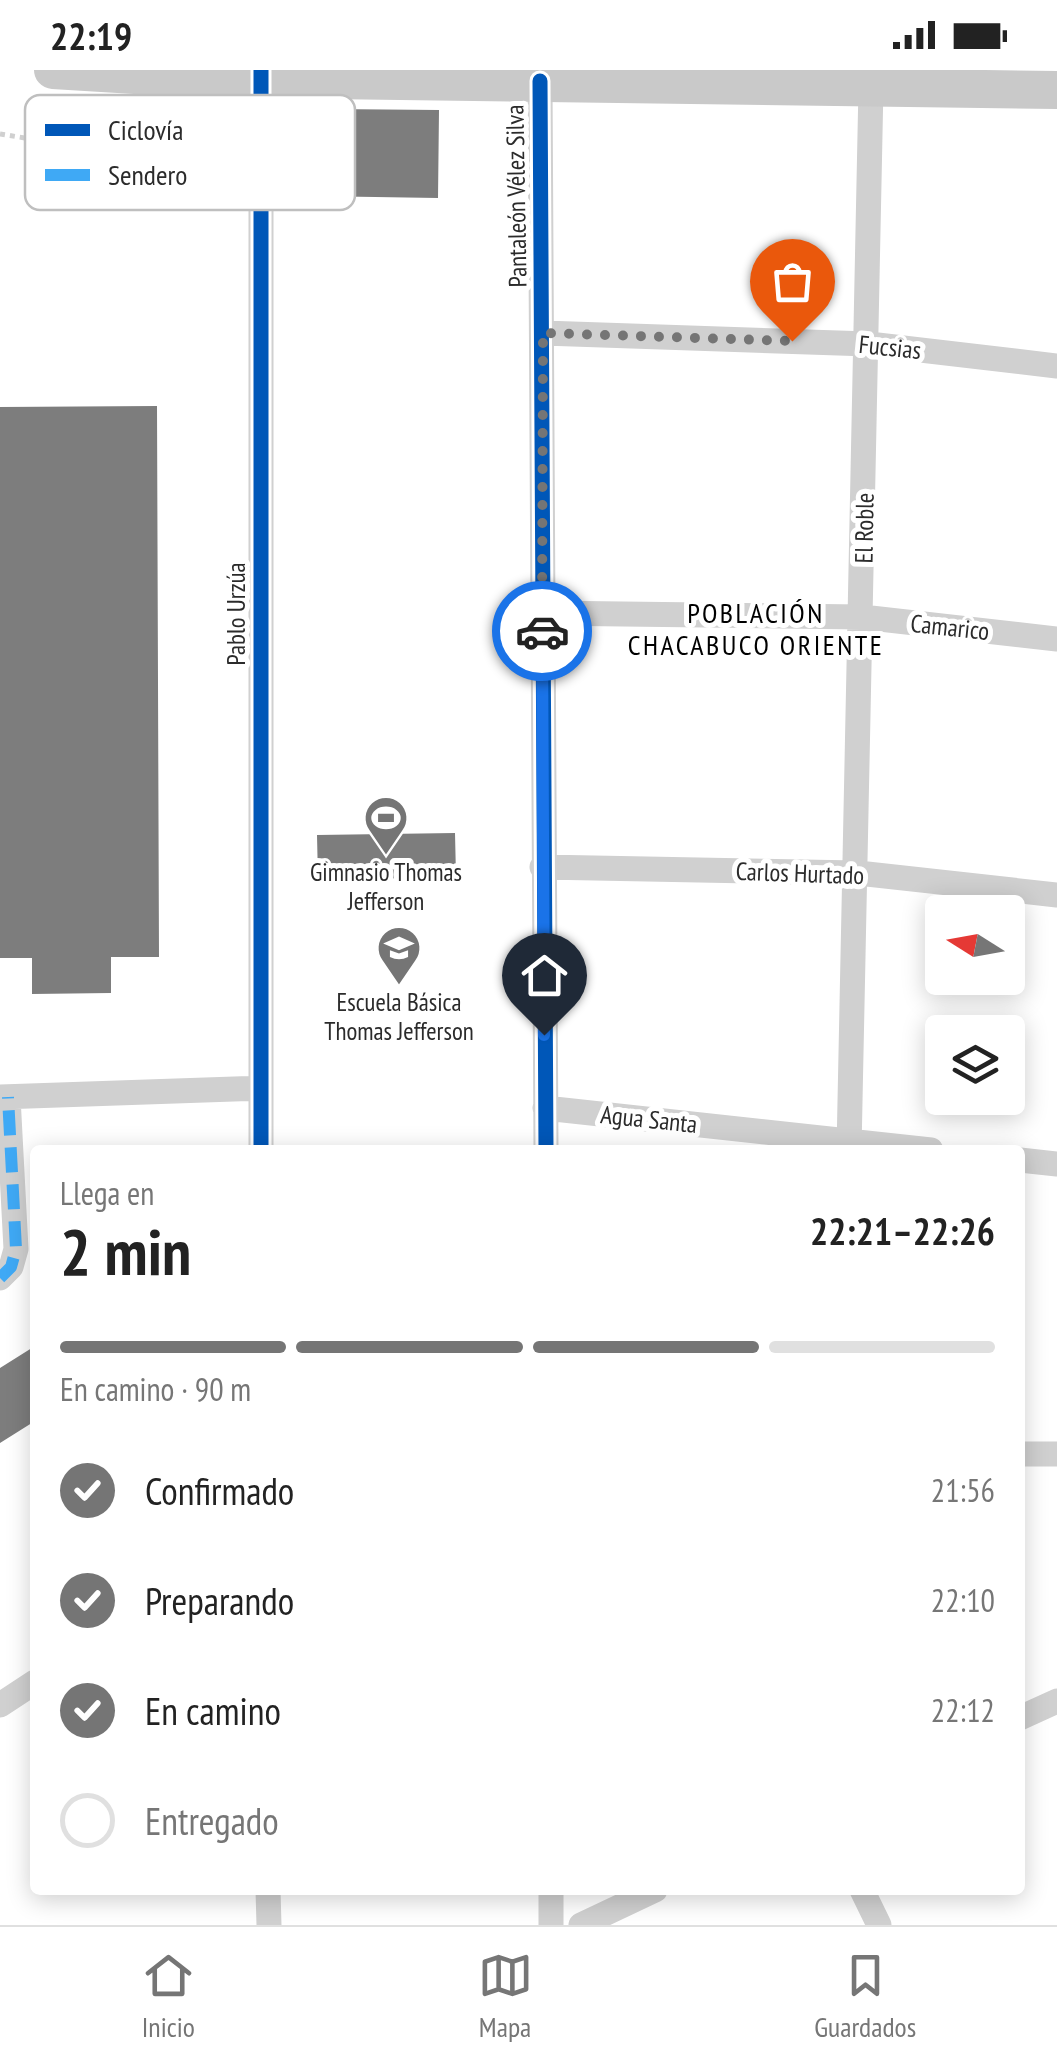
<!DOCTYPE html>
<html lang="es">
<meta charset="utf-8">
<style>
body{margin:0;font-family:"PT Sans Narrow",sans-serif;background:#f6f6f6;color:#222;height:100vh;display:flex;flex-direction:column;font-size:38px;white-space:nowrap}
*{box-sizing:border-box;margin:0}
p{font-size:32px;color:#767676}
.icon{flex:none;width:55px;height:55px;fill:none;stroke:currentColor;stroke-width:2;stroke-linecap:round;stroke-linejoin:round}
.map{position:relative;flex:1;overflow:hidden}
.drawer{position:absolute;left:30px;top:1075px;width:995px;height:750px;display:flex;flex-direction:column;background:#fff;border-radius:10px;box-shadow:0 5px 25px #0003}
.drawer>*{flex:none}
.needle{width:65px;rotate:281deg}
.controls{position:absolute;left:925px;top:825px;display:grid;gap:20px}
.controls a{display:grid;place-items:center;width:100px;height:100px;border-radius:10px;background:#fff;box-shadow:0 5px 25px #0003;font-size:50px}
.pin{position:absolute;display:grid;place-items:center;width:85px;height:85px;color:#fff;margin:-102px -42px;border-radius:50% 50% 50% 0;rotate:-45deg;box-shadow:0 0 10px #0007}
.pin .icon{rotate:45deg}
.courier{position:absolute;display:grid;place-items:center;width:100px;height:100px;margin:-50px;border:8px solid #1a73e8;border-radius:50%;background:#fff;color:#222;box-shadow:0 2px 12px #0007}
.headline em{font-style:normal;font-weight:800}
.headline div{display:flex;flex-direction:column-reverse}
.headline{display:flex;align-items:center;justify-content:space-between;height:170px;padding:0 30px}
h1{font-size:65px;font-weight:800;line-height:75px}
.bar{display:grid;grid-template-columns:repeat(4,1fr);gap:15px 10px;align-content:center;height:120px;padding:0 30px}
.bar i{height:12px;border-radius:8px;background:#e0e0e0}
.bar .on{background:#757575}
.bar p{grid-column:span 4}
ol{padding:0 30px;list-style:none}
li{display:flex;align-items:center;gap:30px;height:110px}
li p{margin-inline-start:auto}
li .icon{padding:10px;border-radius:50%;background:#757575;color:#fff;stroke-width:4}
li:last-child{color:#767676}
li i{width:55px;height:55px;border:5px solid #e0e0e0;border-radius:50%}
.status{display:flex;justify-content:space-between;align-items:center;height:70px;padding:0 50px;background:#fff;direction:ltr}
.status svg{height:28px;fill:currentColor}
.menu{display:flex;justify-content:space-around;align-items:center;height:140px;border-top:2px solid #e0e0e0;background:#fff;font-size:28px;color:#767676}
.menu a{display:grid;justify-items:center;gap:5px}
.menu .on{color:#757575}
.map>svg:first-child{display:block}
.building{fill:#7d7d7d}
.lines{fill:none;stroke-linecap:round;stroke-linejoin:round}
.path{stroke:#d0d0d0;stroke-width:5;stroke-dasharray:5 5;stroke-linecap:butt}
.street{stroke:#d0d0d0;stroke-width:25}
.secondary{stroke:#c9c9c9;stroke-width:38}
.quiet{stroke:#3fa9f5;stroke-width:12;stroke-dasharray:25 12;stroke-linecap:butt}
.cycleway-casing{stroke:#fff;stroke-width:21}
.cycleway{stroke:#0057b8;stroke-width:15}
.done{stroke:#757575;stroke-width:10;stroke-dasharray:0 18}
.route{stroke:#1a73e8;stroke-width:12}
.labels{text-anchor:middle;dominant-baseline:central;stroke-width:10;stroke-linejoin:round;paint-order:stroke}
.street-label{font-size:25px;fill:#2b2b2b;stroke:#fff}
.poi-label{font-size:25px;fill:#2b2b2b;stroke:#fff}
.neighbourhood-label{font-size:28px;letter-spacing:2.5px;fill:#000;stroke:#fff}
.key{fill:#fff;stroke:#bfbfbf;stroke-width:2.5}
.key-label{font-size:28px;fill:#2b2b2b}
</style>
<div class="status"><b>22:19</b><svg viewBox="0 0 49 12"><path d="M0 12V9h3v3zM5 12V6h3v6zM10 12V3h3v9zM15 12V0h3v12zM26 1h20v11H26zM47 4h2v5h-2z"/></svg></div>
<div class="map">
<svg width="1057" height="1855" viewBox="0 0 1057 1855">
<rect width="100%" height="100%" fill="#fff"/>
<path class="building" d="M329 39 439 40 438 128 312 126 314 57Z
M157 336 159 887H111V923L32 924V888H0V337Z
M455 763 456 807 318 810 317 765Z
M35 1276V1351L0 1373V1298Z"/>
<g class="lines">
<path class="path" d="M0 64 194 95 233 90"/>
<path class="street" d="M540 11 546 1080
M543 263 869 274 1057 296
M542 543 862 547 1057 569
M542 797 858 803 1057 825
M0 1027 260 1018
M545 1038 931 1080
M261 1080V0
M849 1080 871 16
M1020 1090 1057 1094
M0 1208 11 1197 16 1179 8 1027
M1020 1384H1057
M0 1635 35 1612
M1020 1648 1057 1631
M268 1820 269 1855
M551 1820V1855
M862 1820 879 1855
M581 1855 655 1820"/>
<path class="secondary" d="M53 0 184 8 1057 20"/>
<path class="quiet" d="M0 1208 11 1197 16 1179 8 1027"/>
<defs>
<path id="cycleway" d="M540 11 546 1080
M261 1080V0"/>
</defs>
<use href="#cycleway" class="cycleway-casing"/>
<use href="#cycleway" class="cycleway"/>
</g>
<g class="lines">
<path class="done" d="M542 561 543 263 792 271"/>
<path class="route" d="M542 561 544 965"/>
</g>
<defs>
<symbol id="stadium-pin" viewBox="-11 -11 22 30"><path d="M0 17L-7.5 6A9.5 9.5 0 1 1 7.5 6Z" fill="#757575" stroke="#fff"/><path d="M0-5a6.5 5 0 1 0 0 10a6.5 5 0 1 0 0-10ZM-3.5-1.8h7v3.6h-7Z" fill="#fff"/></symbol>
<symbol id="school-pin" viewBox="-11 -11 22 30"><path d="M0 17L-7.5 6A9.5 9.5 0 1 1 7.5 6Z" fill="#757575" stroke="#fff"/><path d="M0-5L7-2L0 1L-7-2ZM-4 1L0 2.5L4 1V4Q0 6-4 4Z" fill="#fff"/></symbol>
</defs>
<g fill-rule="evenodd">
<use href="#stadium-pin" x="361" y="723" width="50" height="68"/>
<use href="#school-pin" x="374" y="853" width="50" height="68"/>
</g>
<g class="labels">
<g class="street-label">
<text transform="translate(516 126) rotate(-91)">Pantaleón Vélez Silva</text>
<text transform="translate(890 277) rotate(6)">Fucsias</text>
<text transform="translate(864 458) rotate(-89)">El Roble</text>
<text transform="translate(236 544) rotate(-90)">Pablo Urzúa</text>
<text transform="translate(950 557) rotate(6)">Camarico</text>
<text transform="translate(800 803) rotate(2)">Carlos Hurtado</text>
<text transform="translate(649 1049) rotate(6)">Agua Santa</text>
</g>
<g class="poi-label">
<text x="386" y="802">Gimnasio Thomas<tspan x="386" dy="29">Jefferson</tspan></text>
<text x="399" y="932">Escuela Básica<tspan x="399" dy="29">Thomas Jefferson</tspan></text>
</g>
<g class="neighbourhood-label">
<text x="756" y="542">POBLACIÓN<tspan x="756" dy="32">CHACABUCO ORIENTE</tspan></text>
</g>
</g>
<rect x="25" y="25" width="330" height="115" rx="15" class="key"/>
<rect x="45" y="54" width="45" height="12" fill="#0057b8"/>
<rect x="45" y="99" width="45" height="12" fill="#3fa9f5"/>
<g class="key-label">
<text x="108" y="70">Ciclovía</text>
<text x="108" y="115">Sendero</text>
</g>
</svg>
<div class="controls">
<a><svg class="needle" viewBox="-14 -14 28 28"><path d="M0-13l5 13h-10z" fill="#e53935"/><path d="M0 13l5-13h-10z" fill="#767676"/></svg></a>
<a><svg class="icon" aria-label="layers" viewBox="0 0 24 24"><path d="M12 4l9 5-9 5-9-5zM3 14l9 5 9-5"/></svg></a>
</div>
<div class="pin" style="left:792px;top:271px;background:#ea580c"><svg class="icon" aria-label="bag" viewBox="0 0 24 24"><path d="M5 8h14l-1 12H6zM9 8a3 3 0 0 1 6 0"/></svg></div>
<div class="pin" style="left:544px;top:965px;background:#1f2937"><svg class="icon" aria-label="home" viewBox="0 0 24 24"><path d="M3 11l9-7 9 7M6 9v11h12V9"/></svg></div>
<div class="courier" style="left:542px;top:561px"><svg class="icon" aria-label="car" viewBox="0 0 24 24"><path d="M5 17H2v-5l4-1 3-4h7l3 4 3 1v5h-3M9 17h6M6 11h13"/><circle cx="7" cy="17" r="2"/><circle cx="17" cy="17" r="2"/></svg></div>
<section class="drawer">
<div class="headline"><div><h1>2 min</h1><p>Llega en</p></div><em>22:21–22:26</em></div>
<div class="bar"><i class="on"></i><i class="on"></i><i class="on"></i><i></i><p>En camino · 90 m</p></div>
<ol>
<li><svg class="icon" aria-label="check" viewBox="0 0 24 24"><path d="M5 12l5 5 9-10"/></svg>Confirmado<p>21:56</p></li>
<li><svg class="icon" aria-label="check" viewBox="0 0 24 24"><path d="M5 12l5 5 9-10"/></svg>Preparando<p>22:10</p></li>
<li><svg class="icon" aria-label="check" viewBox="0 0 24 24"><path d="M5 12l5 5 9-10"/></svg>En camino<p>22:12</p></li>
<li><i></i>Entregado</li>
</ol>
</section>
</div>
<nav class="menu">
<a class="on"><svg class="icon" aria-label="home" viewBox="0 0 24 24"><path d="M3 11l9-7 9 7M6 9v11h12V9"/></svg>Inicio</a>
<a><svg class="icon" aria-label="map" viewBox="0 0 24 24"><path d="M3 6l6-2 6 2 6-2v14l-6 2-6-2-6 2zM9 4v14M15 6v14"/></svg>Mapa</a>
<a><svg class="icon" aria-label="saved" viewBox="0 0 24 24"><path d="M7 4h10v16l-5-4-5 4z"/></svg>Guardados</a>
</nav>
